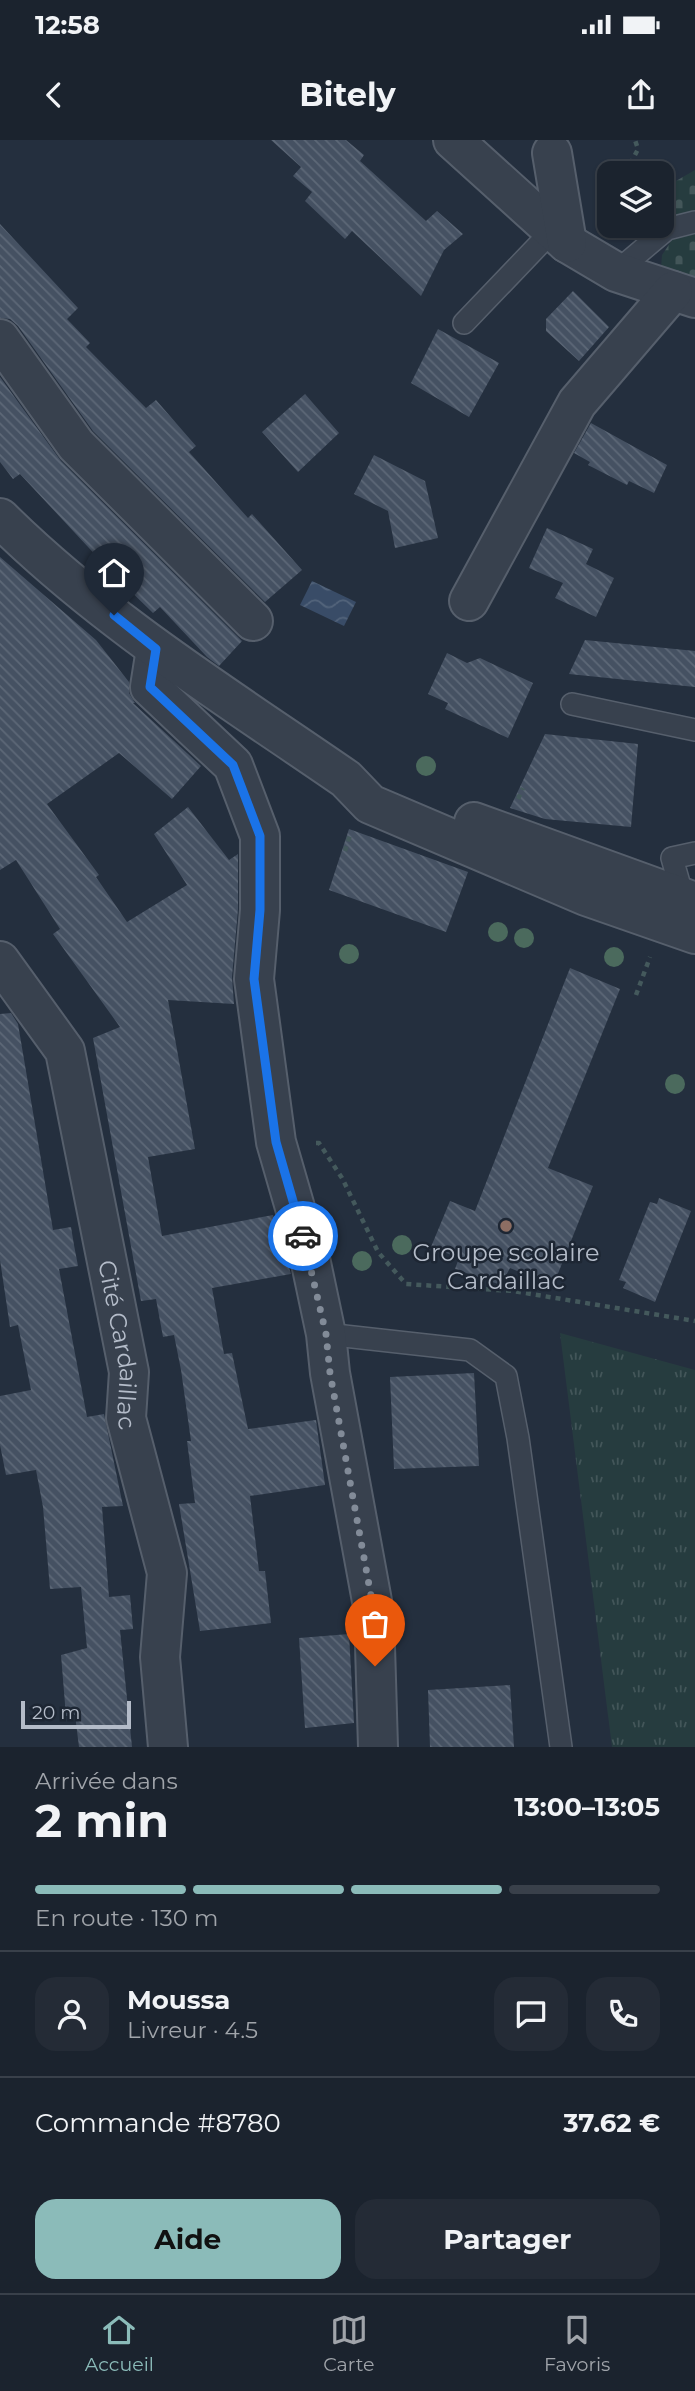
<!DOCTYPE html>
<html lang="fr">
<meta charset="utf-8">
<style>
body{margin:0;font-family:Montserrat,sans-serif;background:#242b36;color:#f1f3f6;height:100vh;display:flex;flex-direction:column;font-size:26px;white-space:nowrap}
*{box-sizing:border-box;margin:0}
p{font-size:23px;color:#a0a4aa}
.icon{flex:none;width:38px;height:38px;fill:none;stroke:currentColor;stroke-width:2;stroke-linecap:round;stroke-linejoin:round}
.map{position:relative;height:1607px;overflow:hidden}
.panel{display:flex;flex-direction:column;background:#1b232e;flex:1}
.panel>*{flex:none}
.tools{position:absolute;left:597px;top:21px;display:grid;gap:14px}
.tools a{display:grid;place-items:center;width:77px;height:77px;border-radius:14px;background:#1b232e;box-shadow:0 2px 5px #0004,0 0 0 2px #39404a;font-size:35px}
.scale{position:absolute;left:21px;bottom:18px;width:110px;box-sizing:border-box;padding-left:7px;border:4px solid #b4bcc9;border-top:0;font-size:19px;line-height:24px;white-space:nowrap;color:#b4bcc9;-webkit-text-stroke:5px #1d2633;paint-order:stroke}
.pin{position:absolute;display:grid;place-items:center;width:60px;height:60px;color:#fff;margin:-72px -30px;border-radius:50% 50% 50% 0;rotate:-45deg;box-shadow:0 0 7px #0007}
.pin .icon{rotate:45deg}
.courier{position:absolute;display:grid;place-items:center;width:70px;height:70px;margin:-35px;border:5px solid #1a73e8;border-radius:50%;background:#fff;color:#222;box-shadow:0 2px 9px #0007}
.head em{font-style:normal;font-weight:700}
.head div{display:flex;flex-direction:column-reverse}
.head{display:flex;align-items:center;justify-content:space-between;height:119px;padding:0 35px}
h1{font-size:46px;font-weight:700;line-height:52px}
.bar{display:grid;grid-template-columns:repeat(4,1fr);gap:10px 7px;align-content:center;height:84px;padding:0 35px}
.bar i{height:9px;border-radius:5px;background:#39404a}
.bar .active{background:#8bbbb9}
.bar p{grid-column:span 4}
.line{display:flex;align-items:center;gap:18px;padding:0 35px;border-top:2px solid #39404a}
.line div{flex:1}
.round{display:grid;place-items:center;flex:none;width:74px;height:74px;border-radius:21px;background:#242b36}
.button{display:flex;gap:14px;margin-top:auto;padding:14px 35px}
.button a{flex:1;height:80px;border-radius:21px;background:#8bbbb9;color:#111;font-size:28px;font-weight:700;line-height:80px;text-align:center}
.button a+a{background:#242b36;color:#f1f3f6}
.status{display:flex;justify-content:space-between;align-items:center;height:49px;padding:0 35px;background:#1b232e;direction:ltr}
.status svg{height:19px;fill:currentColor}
header{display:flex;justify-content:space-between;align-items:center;height:91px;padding:0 35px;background:#1b232e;font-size:32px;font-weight:700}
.tabs{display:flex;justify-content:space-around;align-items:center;height:98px;border-top:2px solid #39404a;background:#1b232e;font-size:19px;color:#a0a4aa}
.tabs a{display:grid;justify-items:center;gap:4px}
.tabs .active{color:#8bbbb9}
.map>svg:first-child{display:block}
.grass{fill:url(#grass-tufts)}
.cemetery{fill:url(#cemetery-stones)}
.water{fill:url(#water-waves)}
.building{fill:url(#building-back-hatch)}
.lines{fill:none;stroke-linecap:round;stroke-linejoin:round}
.service-casing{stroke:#565f6c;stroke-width:24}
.minor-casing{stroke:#565f6c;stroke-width:42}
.tertiary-casing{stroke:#565f6c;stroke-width:42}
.path{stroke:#44595c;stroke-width:4.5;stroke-dasharray:5 5;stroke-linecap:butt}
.service{stroke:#38414e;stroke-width:21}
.minor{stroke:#38414e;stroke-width:38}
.tertiary{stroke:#38414e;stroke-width:38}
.tree{fill:#4b6a5d}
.done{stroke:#828b98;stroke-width:7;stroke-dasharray:0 12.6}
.route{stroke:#1a73e8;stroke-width:9}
.education-dot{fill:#8d6e63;stroke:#1d2633;stroke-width:2.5}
.labels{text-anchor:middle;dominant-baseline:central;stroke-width:5;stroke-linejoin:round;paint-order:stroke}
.poi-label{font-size:24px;fill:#b4bcc9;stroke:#1d2633}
.street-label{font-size:24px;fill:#b4bcc9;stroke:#1d2633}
</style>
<div class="status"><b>12:58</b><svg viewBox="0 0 49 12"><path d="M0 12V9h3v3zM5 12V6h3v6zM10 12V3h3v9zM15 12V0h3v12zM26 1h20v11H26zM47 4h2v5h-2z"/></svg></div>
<header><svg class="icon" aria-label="back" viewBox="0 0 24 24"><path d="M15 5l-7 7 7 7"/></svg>Bitely<svg class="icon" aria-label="share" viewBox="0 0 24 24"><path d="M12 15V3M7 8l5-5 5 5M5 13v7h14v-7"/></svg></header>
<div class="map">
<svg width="695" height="1607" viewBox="0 0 695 1607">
<defs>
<pattern id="grass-tufts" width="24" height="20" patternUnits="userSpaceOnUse" patternTransform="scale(1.75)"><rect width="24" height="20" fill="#263c3f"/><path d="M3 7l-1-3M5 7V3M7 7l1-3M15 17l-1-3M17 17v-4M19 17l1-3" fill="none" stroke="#435659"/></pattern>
<pattern id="cemetery-stones" width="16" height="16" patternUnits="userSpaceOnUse" patternTransform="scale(1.75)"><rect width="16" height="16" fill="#263c3f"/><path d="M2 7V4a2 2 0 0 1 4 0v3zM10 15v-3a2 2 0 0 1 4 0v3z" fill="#435659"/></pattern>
<pattern id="water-waves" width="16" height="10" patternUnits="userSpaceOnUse" patternTransform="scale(1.75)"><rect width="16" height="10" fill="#394c67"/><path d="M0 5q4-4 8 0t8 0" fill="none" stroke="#53647b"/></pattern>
<pattern id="building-back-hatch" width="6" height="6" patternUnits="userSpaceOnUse" patternTransform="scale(1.75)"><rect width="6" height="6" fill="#455162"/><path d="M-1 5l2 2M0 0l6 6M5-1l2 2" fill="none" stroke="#5d6877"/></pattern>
</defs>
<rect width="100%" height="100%" fill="#242f3e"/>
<path class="grass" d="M560 1193 695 1230V1607H612Z"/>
<path class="cemetery" d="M695 30V139L661 128 662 115 670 103 662 68V49Z"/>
<path class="water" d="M312 441 356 462 344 486 300 465Z"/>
<path class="building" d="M271 0H346L364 15 360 21 426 81 437 71 463 94 444 110 421 156 352 91 345 99 305 61 312 52 293 36 301 27Z
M0 84 78 168 67 179 90 203 86 207 146 268 156 260 196 306 189 312 248 378 252 374 302 430 265 462 93 291 18 186 10 179 0 178Z
M573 151 609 187 579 221 546 191V179Z
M438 189 499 223 469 277 411 243Z
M0 237 61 321 242 501 219 526 207 517 160 467 153 473 116 437 20 334 13 339 0 322Z
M305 254 339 293 298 332 262 292Z
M591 283 667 325 654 353 629 341 627 345 588 325 590 322 574 313Z
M374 315 425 341 438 398 395 408 388 371 354 354Z
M547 388 593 409 586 424 614 438 596 477 555 458 563 443 529 428Z
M0 417 96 500 129 542V553L135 563H133L201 626 172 659 119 613 47 664 99 735 96 737 127 782 187 745 154 694 188 667 229 720 238 714V769L232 837 234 864 168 860 195 1009 148 1017 162 1096 273 1075 291 1134 212 1148 224 1214 232 1213 248 1289 316 1280 325 1345 250 1356 259 1431H265L271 1483 200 1491 179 1364 195 1363 187 1301H191L181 1230 174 1195 163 1197 156 1159 141 1161 93 898 120 887 53 794 60 789 16 720 0 730Z
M585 500 695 511V547L569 534Z
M447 513 467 523 480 518 533 543 508 598 445 569 448 563 428 554Z
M545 594 638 604 631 687 545 679 510 668Z
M349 689 468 732 446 792 329 750Z
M570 828 620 849 548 1028 593 1046 553 1146 510 1128 501 1145 455 1129 459 1118 431 1107 450 1061 475 1071Z
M11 873 18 884 53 1090 71 1087 74 1105 78 1126 59 1129 87 1277 104 1274 123 1366 102 1367 109 1457 130 1455 133 1489 120 1490 132 1607H79L75 1575 66 1576 61 1515 87 1508 81 1447 50 1449 43 1367 36 1330 6 1335 0 1305V1256L31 1250 18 1185 10 1187 0 1120V874Z
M659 1058 691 1071 655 1162 623 1148 626 1142 619 1140 650 1062 657 1064Z
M474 1233 479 1326 394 1329 390 1237Z
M349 1494 354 1583 305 1588 299 1498Z
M510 1545 514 1607H430L428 1550Z"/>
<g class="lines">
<defs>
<path id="service" d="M616 132 667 89 695 82
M464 183 553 90
M572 564 695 590
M683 757 672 718 695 713
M326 1194 470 1210 506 1236 518 1298 561 1607"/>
<g id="minor">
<path d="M453 0 567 103 616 132 695 158"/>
<path d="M552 13 567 103"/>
<path d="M0 199 76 305 253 481"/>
<path d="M469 461 577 263 673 151"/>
<path d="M156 509 150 547 233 625 260 696V770L254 839 276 1002 311 1123 326 1194 330 1233 374 1472 378 1607"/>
<path id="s1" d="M0 821 65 911 129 1232 126 1278 167 1433 160 1517 168 1607"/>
</g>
<path id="tertiary" d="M0 378C103 480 227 557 346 639L370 664 586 756 695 794
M474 682 695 762"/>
</defs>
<use href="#service" class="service-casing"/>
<use href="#minor" class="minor-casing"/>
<use href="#tertiary" class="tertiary-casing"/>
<path class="path" d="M626 33 638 9 635 0
M518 659 523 648
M345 711 350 695
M636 855 650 817
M316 1003H319L342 1038 378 1112 406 1144 513 1151 695 1181"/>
<use href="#service" class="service"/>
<use href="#minor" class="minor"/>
<use href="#tertiary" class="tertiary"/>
</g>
<g class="tree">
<circle cx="426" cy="626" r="10"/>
<circle cx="498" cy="792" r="10"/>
<circle cx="524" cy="798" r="10"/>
<circle cx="349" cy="814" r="10"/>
<circle cx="614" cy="817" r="10"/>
<circle cx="675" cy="944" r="10"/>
<circle cx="402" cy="1105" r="10"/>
<circle cx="362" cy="1121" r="10"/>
</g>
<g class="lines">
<path class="done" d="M303 1096 326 1194 330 1233 374 1472 375 1526"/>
<path class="route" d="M114 475 156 509 150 547 233 625 260 696V770L254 839 276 1002 303 1096"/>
</g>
<circle class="education-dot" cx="506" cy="1086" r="7"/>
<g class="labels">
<g class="poi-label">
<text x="506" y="1112">Groupe scolaire<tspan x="506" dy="28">Cardaillac</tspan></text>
</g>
<g class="street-label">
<text stroke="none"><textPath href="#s1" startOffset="410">Cité Cardaillac</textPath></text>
</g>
</g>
</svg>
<div class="tools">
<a><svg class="icon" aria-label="layers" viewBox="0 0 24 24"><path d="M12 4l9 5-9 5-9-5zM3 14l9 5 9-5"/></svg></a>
</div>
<div class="scale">20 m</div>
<div class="pin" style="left:375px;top:1526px;background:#ea580c"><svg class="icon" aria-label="bag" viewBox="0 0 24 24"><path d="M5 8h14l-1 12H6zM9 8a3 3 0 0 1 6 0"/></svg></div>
<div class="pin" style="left:114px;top:475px;background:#1f2937"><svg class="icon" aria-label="home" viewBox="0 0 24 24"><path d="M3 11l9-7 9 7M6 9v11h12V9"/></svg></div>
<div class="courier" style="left:303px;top:1096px"><svg class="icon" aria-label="car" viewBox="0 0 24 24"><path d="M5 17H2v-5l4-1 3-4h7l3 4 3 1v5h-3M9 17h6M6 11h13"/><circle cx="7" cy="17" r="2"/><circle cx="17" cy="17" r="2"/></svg></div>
</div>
<section class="panel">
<div class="head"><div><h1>2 min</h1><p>Arrivée dans</p></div><em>13:00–13:05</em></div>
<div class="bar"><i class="active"></i><i class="active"></i><i class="active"></i><i></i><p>En route · 130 m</p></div>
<div class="line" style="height:126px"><a class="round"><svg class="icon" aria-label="person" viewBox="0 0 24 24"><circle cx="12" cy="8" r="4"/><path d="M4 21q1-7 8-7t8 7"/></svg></a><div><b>Moussa</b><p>Livreur · 4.5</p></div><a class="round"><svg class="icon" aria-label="chat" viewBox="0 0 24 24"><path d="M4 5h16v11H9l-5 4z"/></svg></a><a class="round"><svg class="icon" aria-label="phone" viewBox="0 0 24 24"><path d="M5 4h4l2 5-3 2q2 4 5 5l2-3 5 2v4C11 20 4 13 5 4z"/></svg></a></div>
<div class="line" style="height:91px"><div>Commande #8780</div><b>37.62 €</b></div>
<div class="button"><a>Aide</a><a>Partager</a></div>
</section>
<nav class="tabs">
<a class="active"><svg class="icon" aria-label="home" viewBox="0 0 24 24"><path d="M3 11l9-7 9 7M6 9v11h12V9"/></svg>Accueil</a>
<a><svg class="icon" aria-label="map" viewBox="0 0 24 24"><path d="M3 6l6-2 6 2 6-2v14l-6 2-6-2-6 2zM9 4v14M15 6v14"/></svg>Carte</a>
<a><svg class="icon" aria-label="saved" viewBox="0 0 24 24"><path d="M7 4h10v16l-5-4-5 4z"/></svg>Favoris</a>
</nav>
